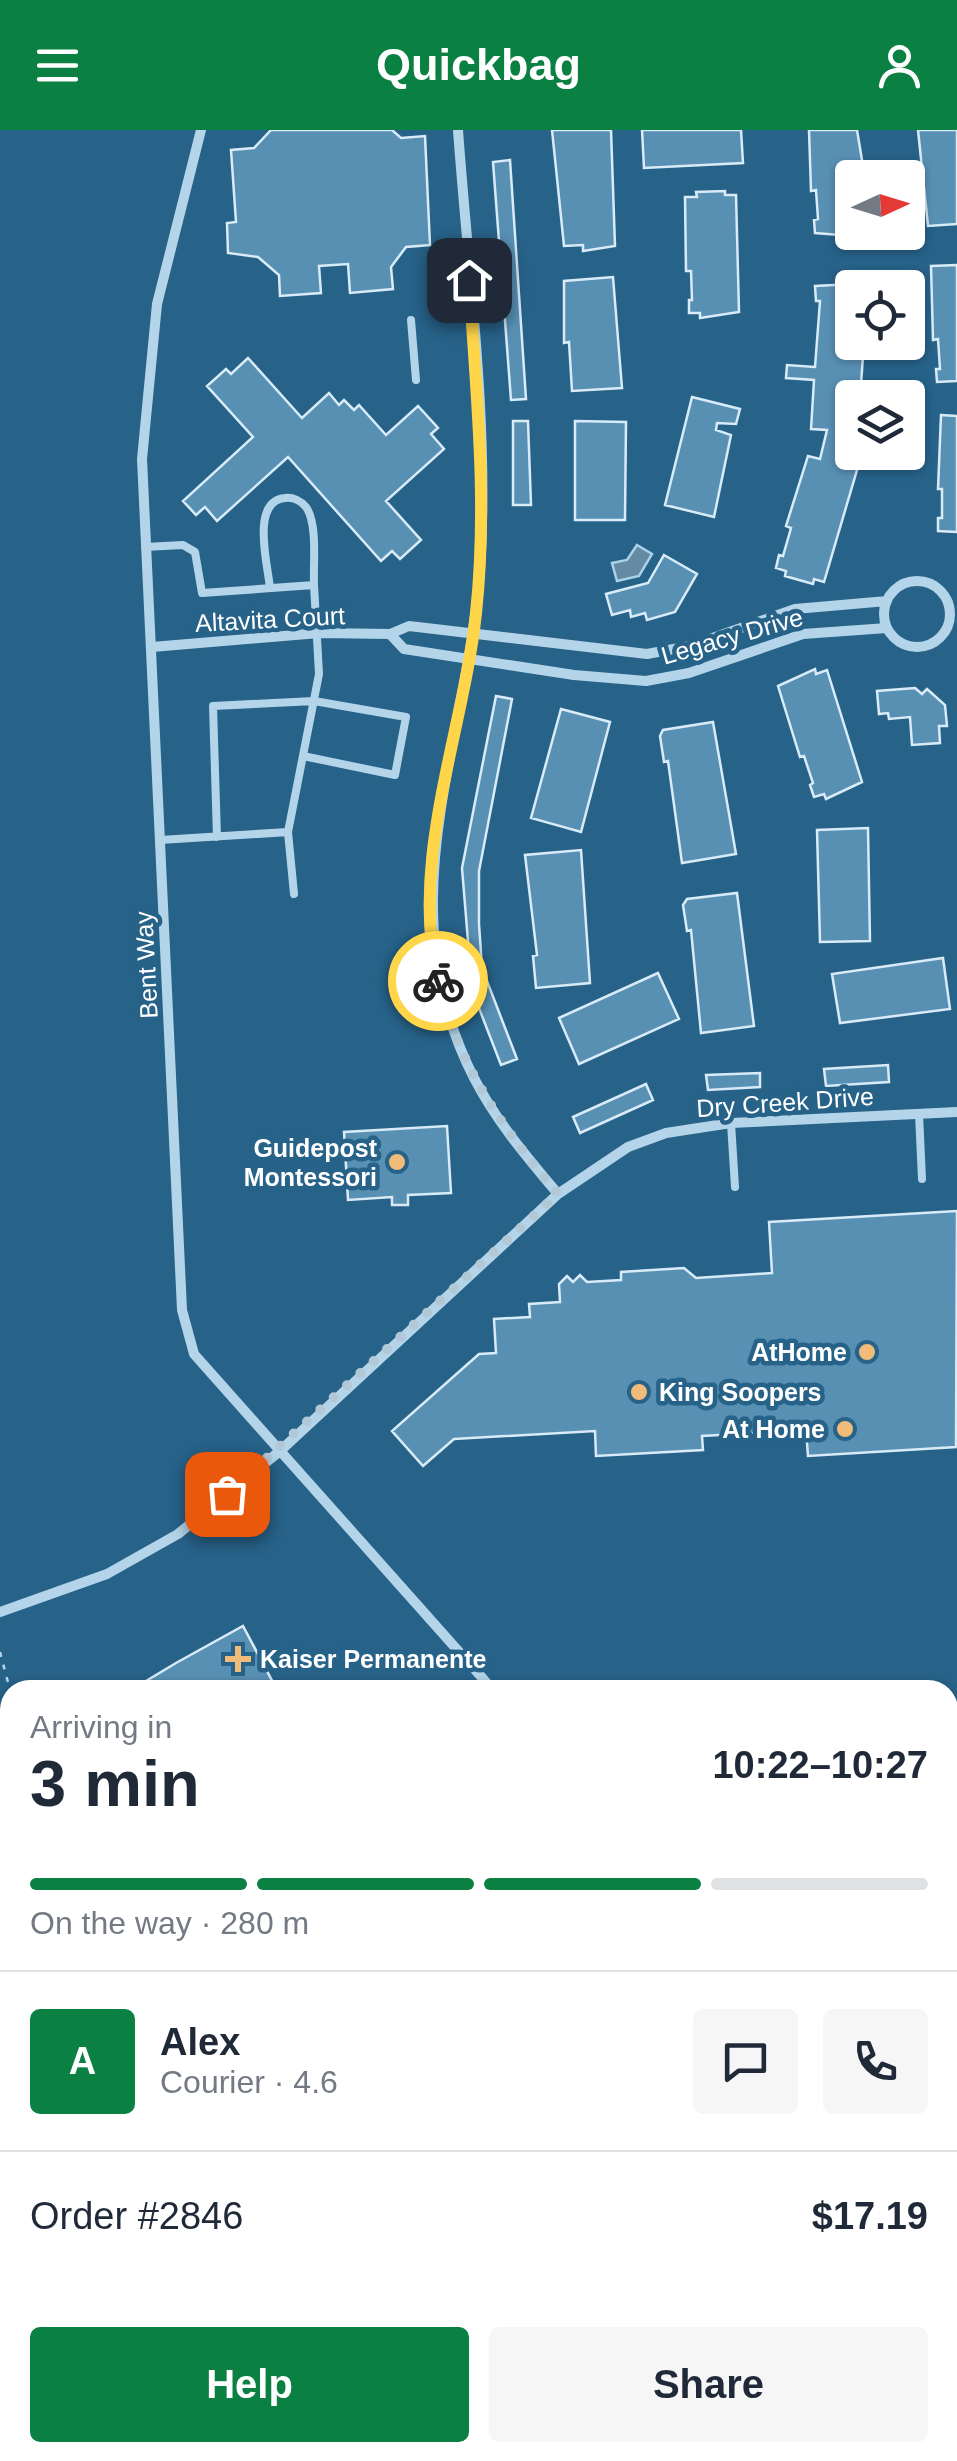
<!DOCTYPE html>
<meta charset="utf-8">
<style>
body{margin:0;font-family:Arial,sans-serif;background:#f6f6f7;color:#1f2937;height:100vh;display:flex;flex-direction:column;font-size:38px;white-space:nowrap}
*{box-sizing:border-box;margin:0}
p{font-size:32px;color:#747a83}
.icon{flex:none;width:55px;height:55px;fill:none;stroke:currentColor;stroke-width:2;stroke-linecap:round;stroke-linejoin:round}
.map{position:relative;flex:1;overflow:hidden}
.sheet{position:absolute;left:0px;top:1550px;width:958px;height:782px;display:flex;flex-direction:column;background:#fff;border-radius:30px 30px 0 0;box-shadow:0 2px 8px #0004}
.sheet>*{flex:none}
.needle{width:65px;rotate:86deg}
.tools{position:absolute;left:835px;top:30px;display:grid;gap:20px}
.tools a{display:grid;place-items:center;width:90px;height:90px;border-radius:10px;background:#fff;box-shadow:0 2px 8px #0004;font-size:50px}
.pin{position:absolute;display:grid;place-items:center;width:85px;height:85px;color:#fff;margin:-42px;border-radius:20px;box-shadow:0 5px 15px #0006}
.courier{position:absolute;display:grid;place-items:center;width:100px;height:100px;margin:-50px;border:8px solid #ffd54a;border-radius:50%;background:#fff;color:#222;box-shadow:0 2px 12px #0007}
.overview em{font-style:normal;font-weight:700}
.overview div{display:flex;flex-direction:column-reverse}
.overview{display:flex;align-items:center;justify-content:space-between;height:170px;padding:0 30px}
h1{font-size:65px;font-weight:700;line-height:75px}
.bar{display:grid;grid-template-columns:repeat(4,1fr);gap:15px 10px;align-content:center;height:120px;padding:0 30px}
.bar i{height:12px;border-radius:8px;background:#e0e1e3}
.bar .on{background:#0b8043}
.bar p{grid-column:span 4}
.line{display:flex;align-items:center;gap:25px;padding:0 30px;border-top:2px solid #e0e1e3}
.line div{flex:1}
.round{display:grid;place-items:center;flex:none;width:105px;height:105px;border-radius:10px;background:#f6f6f7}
.button{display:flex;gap:20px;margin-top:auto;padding:20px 30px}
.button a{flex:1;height:115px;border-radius:10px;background:#0b8043;color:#fff;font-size:40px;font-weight:700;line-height:115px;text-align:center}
.button a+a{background:#f6f6f7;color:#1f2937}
header{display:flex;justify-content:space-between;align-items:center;height:130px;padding:0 30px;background:#0b8043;color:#fff;font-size:45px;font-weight:700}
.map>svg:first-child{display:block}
.water{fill:#648aa4;stroke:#a9d2e9;stroke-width:2.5}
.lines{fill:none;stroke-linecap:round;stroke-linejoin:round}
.stream{stroke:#a9d2e9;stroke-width:5}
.building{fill:#5890b4;stroke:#d8ebf7;stroke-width:2.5}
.path{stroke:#b4d5e9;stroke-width:2.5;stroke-dasharray:5 8;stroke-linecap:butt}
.lane{stroke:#b4d5e9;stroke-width:8}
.street{stroke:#b4d5e9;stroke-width:10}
.secondary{stroke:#dfeef8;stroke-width:20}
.done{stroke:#b3c8d6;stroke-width:10;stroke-dasharray:0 18}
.route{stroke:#ffd54a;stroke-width:12}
.poi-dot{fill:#f1bb7a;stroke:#276289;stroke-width:4}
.labels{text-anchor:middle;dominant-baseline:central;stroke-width:9;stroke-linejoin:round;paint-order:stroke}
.street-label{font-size:25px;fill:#fff;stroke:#276289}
.poi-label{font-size:25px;font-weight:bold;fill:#fff;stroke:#276289;text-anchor:end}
</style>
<header><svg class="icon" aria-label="menu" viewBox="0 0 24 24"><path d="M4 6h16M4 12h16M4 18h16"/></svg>Quickbag<svg class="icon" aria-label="person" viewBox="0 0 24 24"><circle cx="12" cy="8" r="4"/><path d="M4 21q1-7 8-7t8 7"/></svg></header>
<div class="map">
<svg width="957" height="2331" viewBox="0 0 957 2331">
<rect width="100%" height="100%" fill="#276289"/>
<path class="water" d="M637 415 652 424 639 446 617 451 612 433 627 430Z"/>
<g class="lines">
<path class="stream" d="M0 1658 10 1671
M0 1735 10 1749
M948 1889 957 1888
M577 2322 580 2331"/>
</g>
<path class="building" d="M271 0H392L401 8 425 6 430 115 406 117 391 137 393 159 350 163 348 134 319 136 321 163 280 166 279 145 258 127 228 123 227 93 236 92 231 20 254 18Z
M552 0H611L615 116 583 121V115L564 116Z
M642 0H741L743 33 644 38Z
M809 0H857L865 48H852V106L815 103 814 90 818 89 816 60 811 61Z
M918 0H957V94L928 96Z
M510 30 526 269 511 270 493 32Z
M725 61V65H736L739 182 700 188V183H689V170H692L691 141H686L685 67H697L696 62Z
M957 135V251L937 252 936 239H940L938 209 933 210 931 136Z
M613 147 622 258 572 261 569 212 564 213V151Z
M852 154V212H864L860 268H852V302L842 301 839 329 857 340 824 452 814 449 813 454 785 446 786 441 776 438 779 425 783 426 791 398 786 396 808 326 820 329 827 300 811 299 814 250 786 248 787 235 815 237 820 171H816L815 156Z
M248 228 302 288 329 263 339 275 344 270 354 280 359 275 386 305 418 276 438 298 431 304 444 319 386 371 421 410 400 429 392 421 381 431 288 327 217 391 205 377 196 385 183 371 253 307 207 256 226 239 231 244Z
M692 267 740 279 736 294 717 293 716 300 731 305 714 387 665 375Z
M941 285 957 286V402L938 401V388H942V359H938Z
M513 291H528L531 375H513Z
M575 291 626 292 625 390H575Z
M664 425 697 444 675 482 647 490 645 483 631 487 630 480 612 485 606 464 648 453Z
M815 539 816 544 827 540 862 652 826 669 824 664 814 667 810 655 813 653 804 626 800 627 778 556Z
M915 558 922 564 927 559 945 575 947 596H939L940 613 912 615 910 587 889 589 888 583 879 584 877 561Z
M496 566 512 569 479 741V794L482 838 517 929 501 935 472 860 462 738Z
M561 579 610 592 581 702 531 688Z
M713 592 736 724 682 733 668 631 664 632 660 606 663 600Z
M868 698 870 811 820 812 817 700Z
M581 720 590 853 536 858 533 826 537 825 525 725Z
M737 763 754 896 701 903 691 800 687 801 683 775 687 769Z
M943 828 950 879 840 893 832 844Z
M658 843 679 889 579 934 559 888Z
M888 935 889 952 826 956 824 939Z
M760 943V957L708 960 706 945Z
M646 954 653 970 580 1003 573 987Z
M447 996 451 1063 408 1065V1075H392V1067L348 1070 344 1002Z
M957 1081 956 1317 808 1326 806 1300 702 1306 703 1320 596 1326 595 1301 454 1309 423 1336 392 1301 479 1224 496 1223 494 1189 530 1187 529 1174 560 1172 559 1154 567 1146 573 1152 580 1145 587 1152 621 1150V1142L684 1138 696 1148 772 1143 769 1092Z
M243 1496 277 1560H131L176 1533Z"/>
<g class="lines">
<path class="path" d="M0 1522 10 1560"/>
<path class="lane" d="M411 190 416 250
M145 417 183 415 195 422 202 463 314 455 319 544 288 702 294 764
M270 458C268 436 250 371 285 368 293 367 301 371 306 377 318 394 313 435 314 455
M217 707 213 576 314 571 406 587 395 645 303 626
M160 710 288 702
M919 984 922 1049
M731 993 735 1057
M0 1775 10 1787
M0 2262 10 2264
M43 2322 44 2331
M249 2322 281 2331
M395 2322 403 2331
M331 2331 333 2322
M420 2331 430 2322"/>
<path class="street" d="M201 0 157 174 142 329 182 1180 194 1224 493 1560
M458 0C468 140 488 283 481 423 472 607 382 769 474 948 496 991 527 1027 558 1064
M884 484a33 33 0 1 1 66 0a33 33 0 1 1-66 0Z
M390 504 404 519 574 545 646 551 689 543 803 504 887 498
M152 517 319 503 390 504 409 496 647 524 690 516 795 479 887 471
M0 1482 107 1444 178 1404 280 1321 558 1064 628 1017 666 1003 731 993 957 982
M479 2331 483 2322
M511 2331 514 2322"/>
<path class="secondary" d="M948 1940H957
M948 1982 957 1981
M0 1989 10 1988
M0 2028H10"/>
</g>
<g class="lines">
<path class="done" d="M227 1364 558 1064C503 1000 458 935 438 851"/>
<path class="route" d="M438 851C409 730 463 604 476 483 488 372 476 261 469 150"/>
</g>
<g class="poi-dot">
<circle cx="397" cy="1032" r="10"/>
<circle cx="867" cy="1222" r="10"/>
<circle cx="639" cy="1262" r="10"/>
<circle cx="845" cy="1299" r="10"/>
<path d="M233 1514h10v10h10v10h-10v10h-10v-10h-10v-10h10z"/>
</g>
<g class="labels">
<g class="street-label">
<text transform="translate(270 489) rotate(-3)">Altavita Court</text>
<text transform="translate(732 506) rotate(-16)">Legacy Drive</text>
<text transform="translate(146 835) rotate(-93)">Bent Way</text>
<text transform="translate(785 972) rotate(-4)">Dry Creek Drive</text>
</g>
<g class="poi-label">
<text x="377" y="1018">Guidepost<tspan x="377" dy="29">Montessori</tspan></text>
<text x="847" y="1222">AtHome</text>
<text x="659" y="1262" text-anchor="start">King Soopers</text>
<text x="825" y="1299">At Home</text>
<text x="260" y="1529" text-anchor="start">Kaiser Permanente</text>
</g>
</g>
</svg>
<div class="tools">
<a><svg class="needle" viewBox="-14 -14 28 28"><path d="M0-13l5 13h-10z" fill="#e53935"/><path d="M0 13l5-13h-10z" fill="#747a83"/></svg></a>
<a><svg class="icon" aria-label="locate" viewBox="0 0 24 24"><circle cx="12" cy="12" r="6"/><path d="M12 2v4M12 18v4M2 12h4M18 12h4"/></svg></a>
<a><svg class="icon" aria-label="layers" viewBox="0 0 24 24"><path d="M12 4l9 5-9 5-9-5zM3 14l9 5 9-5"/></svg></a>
</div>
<div class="pin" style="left:227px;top:1364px;background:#ea580c"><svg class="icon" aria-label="bag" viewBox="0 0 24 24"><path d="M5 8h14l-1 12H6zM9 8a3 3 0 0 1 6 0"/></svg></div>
<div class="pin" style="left:469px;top:150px;background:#1f2937"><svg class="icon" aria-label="home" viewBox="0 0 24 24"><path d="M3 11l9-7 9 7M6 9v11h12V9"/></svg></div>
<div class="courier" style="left:438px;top:851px"><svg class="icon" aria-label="bike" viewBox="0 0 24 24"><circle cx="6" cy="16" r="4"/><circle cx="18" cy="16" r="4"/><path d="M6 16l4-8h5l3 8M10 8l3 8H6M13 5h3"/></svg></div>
<section class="sheet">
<div class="overview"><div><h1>3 min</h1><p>Arriving in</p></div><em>10:22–10:27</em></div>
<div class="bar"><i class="on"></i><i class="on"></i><i class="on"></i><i></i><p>On the way · 280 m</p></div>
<div class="line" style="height:180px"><b class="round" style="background:#0b8043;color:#fff">A</b><div><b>Alex</b><p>Courier · 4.6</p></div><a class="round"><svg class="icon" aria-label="chat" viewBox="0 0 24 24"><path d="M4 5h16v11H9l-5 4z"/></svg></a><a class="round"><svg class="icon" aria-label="phone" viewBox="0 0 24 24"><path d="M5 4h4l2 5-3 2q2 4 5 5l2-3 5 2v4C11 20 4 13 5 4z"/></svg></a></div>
<div class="line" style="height:130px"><div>Order #2846</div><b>$17.19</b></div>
<div class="button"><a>Help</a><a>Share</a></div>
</section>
</div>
